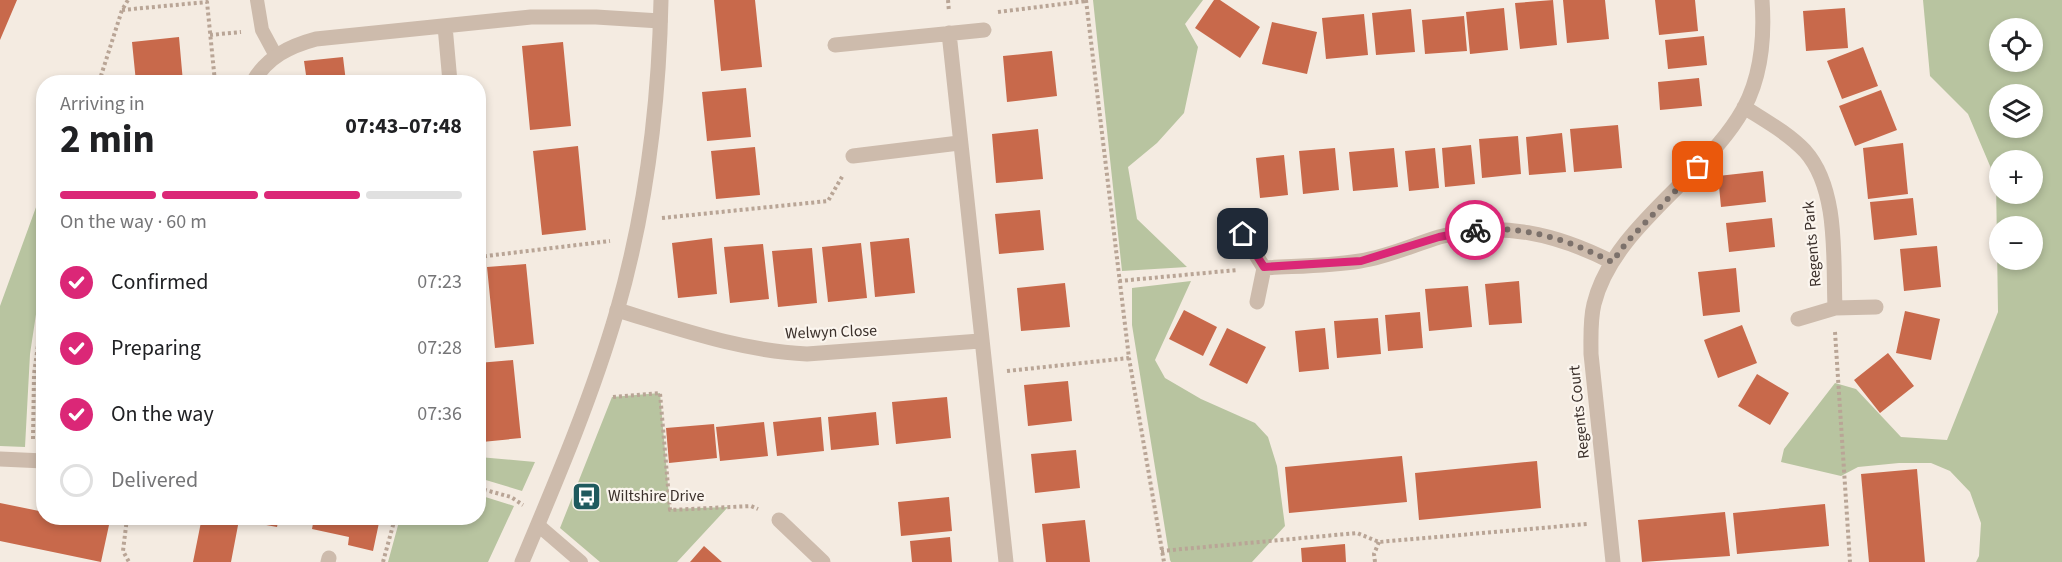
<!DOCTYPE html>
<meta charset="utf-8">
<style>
body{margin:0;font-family:"Source Sans 3",sans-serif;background:#f6f6f6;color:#202124;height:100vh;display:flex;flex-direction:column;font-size:22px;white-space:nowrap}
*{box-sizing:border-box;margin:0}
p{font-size:20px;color:#757577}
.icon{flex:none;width:33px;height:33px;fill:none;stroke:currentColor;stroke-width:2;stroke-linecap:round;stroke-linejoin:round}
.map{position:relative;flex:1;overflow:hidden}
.sheet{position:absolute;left:36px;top:75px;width:450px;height:450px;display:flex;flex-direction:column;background:#fff;border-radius:24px;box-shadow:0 3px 9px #0003}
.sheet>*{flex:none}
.buttons{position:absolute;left:1989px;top:18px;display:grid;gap:12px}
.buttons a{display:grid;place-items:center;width:54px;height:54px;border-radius:50%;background:#fff;box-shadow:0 3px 9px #0003;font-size:30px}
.pin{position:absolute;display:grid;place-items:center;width:51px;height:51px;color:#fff;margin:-26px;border-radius:12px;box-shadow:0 3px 9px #0006}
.courier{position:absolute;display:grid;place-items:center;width:60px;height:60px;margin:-30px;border:4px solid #db2777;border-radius:50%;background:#fff;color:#222;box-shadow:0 2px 8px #0007}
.head em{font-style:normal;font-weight:700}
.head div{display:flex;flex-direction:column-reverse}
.head{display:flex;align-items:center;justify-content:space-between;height:102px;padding:0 24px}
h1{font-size:39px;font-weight:700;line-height:45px}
.bar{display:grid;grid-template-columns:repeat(4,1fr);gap:9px 6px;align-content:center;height:72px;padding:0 24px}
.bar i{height:8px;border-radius:4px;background:#e0e0e0}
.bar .active{background:#db2777}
.bar p{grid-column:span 4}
ol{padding:0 24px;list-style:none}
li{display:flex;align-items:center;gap:18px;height:66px}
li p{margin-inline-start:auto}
li .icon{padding:6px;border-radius:50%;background:#db2777;color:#fff;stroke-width:4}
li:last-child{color:#757577}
li i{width:33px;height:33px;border:3px solid #e0e0e0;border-radius:50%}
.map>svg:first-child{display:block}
.green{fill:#b8c4a0;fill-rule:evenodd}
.building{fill:#c8694b}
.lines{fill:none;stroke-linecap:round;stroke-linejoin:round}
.path{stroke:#b9a596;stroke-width:4;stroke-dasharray:3 3;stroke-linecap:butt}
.service{stroke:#cdbbac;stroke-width:14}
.minor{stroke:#cdbbac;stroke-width:15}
.tertiary{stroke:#cdbbac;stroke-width:15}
.done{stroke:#7c716b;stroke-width:6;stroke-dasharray:0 10.8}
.route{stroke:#db2777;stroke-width:8}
.labels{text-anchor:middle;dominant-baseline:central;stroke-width:4.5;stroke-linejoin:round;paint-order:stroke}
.street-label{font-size:16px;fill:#3b302b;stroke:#fbf5ee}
.poi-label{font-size:16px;fill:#3b302b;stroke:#fbf5ee;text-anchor:start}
</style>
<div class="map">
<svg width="2062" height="562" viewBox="0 0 2062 562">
<rect width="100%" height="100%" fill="#f4ebe1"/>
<path class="green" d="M1093 0H1203L1185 24 1198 47 1184 113 1157 143 1128 167 1137 219 1187 267 1122 271Z
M1923 0H2062V562H1976L1979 556 1981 523 1970 492 1950 471 1931 463H1899L1858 467 1841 476 1781 462 1784 449 1835 383 1856 389 1901 437 1947 440 1998 312 1996 180 1968 114 1930 76ZM2032 28V62H2000V28ZM2032 94V128H2000V94ZM2000 160H2032V194H2000ZM2032 226V260H2000V226Z
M43 188V268L30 354 25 447 0 446V306Z
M1191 281 1155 360 1165 378 1201 399 1255 423 1268 437 1277 466 1285 526 1252 562H1171L1170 560 1132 325V288Z
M43 344 44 448H39L40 375Z
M660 393 670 509 728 507 677 562H600L560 528 612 397Z
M479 457 535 462 522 491 479 478Z
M479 495 514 506 488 562H388L400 518H478Z"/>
<path class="building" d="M0 0H17L0 40Z
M714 0H755L762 67 721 71Z
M1214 0H1220L1260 27 1240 58 1195 28Z
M1553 0 1557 45 1520 49 1515 3Z
M1563 0H1605L1609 39 1567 43Z
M1655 0H1695L1698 31 1659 35Z
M1504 8 1508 50 1470 54 1466 12Z
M1845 8 1848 48 1806 51 1803 11Z
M1411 9 1415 52 1376 55 1372 13Z
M1364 14 1368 55 1326 59 1322 18Z
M1464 16 1467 51 1425 54 1422 20Z
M1272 22 1317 32 1307 74 1262 64Z
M1704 36 1707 65 1668 69 1665 40Z
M179 37 183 82H136L132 42Z
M563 42 571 126 530 130 522 46Z
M1863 47 1878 86 1842 99 1827 61Z
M1052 51 1057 96 1007 102 1003 56Z
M343 57 346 82H307L304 61Z
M1699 78 1702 106 1660 110 1658 82Z
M746 88 751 137 707 141 702 92Z
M1881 90 1897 130 1855 146 1839 106Z
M1618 125 1622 168 1574 172 1570 129Z
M1038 129 1043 179 996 183 992 134Z
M1562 133 1566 172 1529 175 1526 137Z
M1518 136 1521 174 1482 178 1479 139Z
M1903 143 1908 194 1868 199 1863 148Z
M1471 145 1475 184 1445 187 1442 148Z
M578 146 586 230 542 235 533 151Z
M755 147 760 195 716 199 711 151Z
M1335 148 1339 190 1303 194 1299 151Z
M1394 148 1398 187 1353 191 1349 152Z
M1435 148 1439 188 1409 191 1405 151Z
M1284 155 1288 195 1260 198 1256 158Z
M1763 171 1766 202 1721 207 1718 176Z
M1913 198 1917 235 1874 240 1870 202Z
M1040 210 1044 250 999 254 995 214Z
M1772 218 1775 247 1729 252 1726 223Z
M712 238 717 294 678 298 672 243Z
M909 238 915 293 875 297 870 242Z
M861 243 867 298 828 302 822 247Z
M763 244 769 299 730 303 724 247Z
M1937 246 1941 287 1904 291 1900 249Z
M812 248 817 303 778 307 772 251Z
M526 264 534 344 495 348 487 267Z
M1736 268 1740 312 1703 316 1698 272Z
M1519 281 1522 323 1489 325 1485 284Z
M1065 283 1070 327 1021 331 1017 288Z
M1468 286 1472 327 1429 331 1425 289Z
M1184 310 1217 327 1203 356 1169 339Z
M1905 311 1940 319 1931 360 1896 353Z
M1420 312 1423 348 1388 351 1385 315Z
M1378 318 1381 354 1337 358 1334 321Z
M1742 325 1757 363 1718 378 1704 340Z
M1227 328 1266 347 1247 384 1209 365Z
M1325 328 1329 369 1299 372 1295 331Z
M1888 353 1914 386 1880 413 1854 380Z
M513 360 521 438 482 442 478 411V363Z
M1757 374 1789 393 1770 425 1738 406Z
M1068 381 1072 421 1028 426 1024 385Z
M947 397 951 438 896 444 892 402Z
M876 412 879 445 831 450 828 417Z
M821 417 824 451 777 456 773 422Z
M764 422 768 456 720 461 716 427Z
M714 424 717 458 669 463 666 428Z
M1076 450 1080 488 1035 493 1031 454Z
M1402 456 1407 502 1289 513 1285 467Z
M1537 461 1541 508 1419 520 1415 473Z
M1917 469 1925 562H1869L1861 474Z
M949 497 952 531 901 536 898 502Z
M0 503 44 512V518H70L109 525 101 562 0 541Z
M1825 504 1829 546 1737 554 1733 513Z
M1725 512 1730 556 1642 562 1638 520Z
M219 518H279L277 527 239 520 231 562H193L201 522 217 525Z
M314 518H380L373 551 348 545 349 537 312 529Z
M1085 520 1090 562H1046L1042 524Z
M950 537 952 562H912L910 541Z
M1345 544 1346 562H1302L1301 548Z
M704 546 722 562H690Z"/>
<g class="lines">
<path class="path" d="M948 0 949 12
M1086 0 1129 358 1164 562
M122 10 207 2 215 82
M998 12 1086 1
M210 35 241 32
M99 82 122 10 128 0
M662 218 828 201 843 175
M478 257 610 241
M1119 281 1237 270
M1835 332 1850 562
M1007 371 1129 358
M613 397 660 393 670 510 751 506 758 509
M33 439 34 374 44 302
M478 488 511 497 523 505
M127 518 123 551 129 562
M1161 551 1357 533 1379 542 1587 524
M383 562 395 518
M1375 562 1374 554 1379 542"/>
<path class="service" d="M257 0 262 30 276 56
M538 525 581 562"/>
<path class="minor" d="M445 26 450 82
M949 33 1006 562
M835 45 984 30
M253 82C267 57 290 46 316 39L531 17H596L660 21
M1744 107C1764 120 1788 133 1805 151 1839 189 1833 259 1835 308
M853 156 959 143
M1243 234 1264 268 1257 302
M1264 268C1296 266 1328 266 1360 261 1387 257 1413 245 1439 237 1500 220 1557 234 1612 262
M617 310C680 329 741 351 807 354L980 341
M1798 319 1835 308 1876 307
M0 459 44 461
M779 520 823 562
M328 562 329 558
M1613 562 1591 354C1591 337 1590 320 1594 304 1612 230 1698 181 1738 118 1761 83 1765 41 1762 0"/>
<path class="tertiary" d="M522 562C557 479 592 397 617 311 646 210 659 104 661 0"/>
</g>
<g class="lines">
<path class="done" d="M1475 230C1524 225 1569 240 1612 262L1627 242 1698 167"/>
<path class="route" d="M1243 234 1264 267 1361 261 1439 237 1475 230"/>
</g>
<defs>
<symbol id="bus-square" viewBox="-11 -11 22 22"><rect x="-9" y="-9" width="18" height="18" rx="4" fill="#1f5a5e" stroke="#fbf5ee"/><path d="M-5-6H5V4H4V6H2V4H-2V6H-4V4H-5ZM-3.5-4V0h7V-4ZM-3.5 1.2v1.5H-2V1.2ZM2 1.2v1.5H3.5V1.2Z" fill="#fff"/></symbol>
</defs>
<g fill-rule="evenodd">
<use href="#bus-square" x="570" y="480" width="33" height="33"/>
</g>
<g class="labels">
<g class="street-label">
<text transform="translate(1812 244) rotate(-95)">Regents Park</text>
<text transform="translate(831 332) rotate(-2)">Welwyn Close</text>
<text transform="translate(1579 412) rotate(-96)">Regents Court</text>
</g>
<g class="poi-label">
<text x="608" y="496">Wiltshire Drive</text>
</g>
</g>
</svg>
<div class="buttons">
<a><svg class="icon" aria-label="locate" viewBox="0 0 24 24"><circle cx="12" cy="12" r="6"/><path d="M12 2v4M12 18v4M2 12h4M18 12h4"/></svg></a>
<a><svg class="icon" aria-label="layers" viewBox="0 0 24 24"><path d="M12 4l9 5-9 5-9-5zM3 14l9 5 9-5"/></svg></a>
<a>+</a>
<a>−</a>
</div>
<div class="pin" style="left:1698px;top:167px;background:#ea580c"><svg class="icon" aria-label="bag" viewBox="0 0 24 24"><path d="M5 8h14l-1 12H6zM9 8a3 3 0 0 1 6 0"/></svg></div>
<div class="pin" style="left:1243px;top:234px;background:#1f2937"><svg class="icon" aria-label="home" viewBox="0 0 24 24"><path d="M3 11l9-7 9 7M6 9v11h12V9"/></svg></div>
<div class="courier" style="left:1475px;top:230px"><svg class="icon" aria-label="bike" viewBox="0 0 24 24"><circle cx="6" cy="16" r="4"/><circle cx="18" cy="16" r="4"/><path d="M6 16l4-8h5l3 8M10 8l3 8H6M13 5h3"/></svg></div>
<section class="sheet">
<div class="head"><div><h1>2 min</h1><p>Arriving in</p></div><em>07:43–07:48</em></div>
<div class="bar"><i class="active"></i><i class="active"></i><i class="active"></i><i></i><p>On the way · 60 m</p></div>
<ol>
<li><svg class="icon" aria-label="check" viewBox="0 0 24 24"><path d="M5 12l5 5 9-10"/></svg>Confirmed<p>07:23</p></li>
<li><svg class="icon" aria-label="check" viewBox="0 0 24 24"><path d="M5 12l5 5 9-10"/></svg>Preparing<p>07:28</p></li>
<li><svg class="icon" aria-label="check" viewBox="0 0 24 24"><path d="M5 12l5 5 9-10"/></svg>On the way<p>07:36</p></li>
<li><i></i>Delivered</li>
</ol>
</section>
</div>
